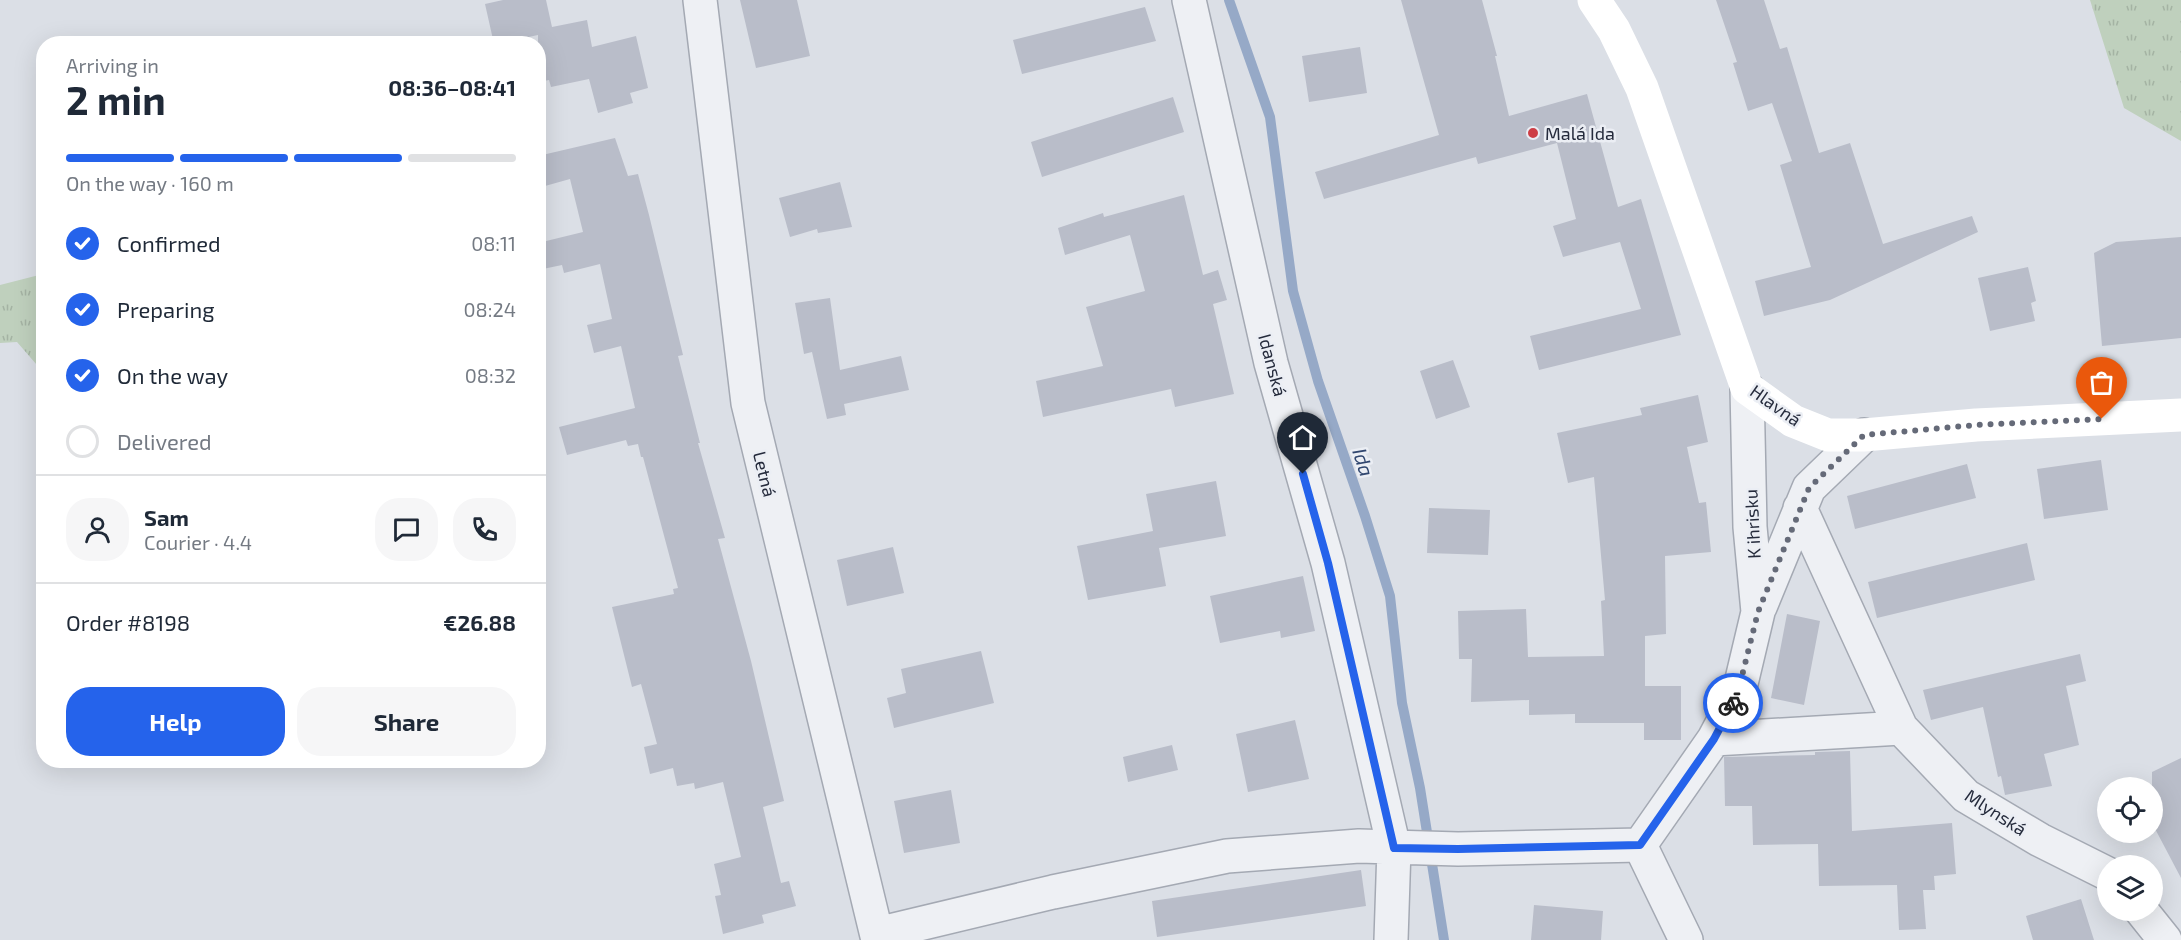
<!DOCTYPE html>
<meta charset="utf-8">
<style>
body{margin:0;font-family:"Exo 2",sans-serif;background:#f6f6f7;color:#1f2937;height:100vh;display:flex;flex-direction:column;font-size:22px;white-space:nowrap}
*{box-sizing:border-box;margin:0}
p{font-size:20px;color:#747a83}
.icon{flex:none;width:33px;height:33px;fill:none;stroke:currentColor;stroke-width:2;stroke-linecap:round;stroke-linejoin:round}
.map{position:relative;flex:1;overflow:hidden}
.sheet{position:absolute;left:36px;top:36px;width:510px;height:732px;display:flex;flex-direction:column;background:#fff;border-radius:24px;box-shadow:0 6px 24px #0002}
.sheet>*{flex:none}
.fabs{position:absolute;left:2097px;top:777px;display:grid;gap:12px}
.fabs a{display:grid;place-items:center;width:66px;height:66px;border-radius:50%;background:#fff;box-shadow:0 6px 24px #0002;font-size:30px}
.pin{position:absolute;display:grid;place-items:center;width:51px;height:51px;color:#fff;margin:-62px -26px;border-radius:50% 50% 50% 0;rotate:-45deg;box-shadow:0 0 6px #0007}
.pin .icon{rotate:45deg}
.courier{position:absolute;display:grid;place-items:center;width:60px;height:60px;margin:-30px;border:4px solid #2563eb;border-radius:50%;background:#fff;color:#222;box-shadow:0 2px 8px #0007}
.overview em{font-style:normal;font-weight:700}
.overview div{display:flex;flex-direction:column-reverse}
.overview{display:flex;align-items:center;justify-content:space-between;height:102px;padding:0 30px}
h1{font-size:39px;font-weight:700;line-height:45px}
.bar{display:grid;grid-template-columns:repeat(4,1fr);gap:9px 6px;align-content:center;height:72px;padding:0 30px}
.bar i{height:8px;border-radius:4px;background:#e0e1e3}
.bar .on{background:#2563eb}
.bar p{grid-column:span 4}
.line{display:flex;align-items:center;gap:15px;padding:0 30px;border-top:2px solid #e0e1e3}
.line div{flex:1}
.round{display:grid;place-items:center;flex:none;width:63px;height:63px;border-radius:24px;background:#f6f6f7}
ol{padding:0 30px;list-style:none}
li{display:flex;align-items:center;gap:18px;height:66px}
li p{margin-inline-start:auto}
li .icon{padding:6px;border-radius:50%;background:#2563eb;color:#fff;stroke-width:4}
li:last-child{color:#747a83}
li i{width:33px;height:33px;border:3px solid #e0e1e3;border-radius:50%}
.primary-button{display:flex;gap:12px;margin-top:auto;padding:12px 30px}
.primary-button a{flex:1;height:69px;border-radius:24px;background:#2563eb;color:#fff;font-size:24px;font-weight:700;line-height:69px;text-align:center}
.primary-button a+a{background:#f6f6f7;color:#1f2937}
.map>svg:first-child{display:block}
.grass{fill:url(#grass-tufts)}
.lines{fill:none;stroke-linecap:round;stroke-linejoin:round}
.stream{stroke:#96a9c7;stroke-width:10}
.building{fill:#b9bdc9}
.street-casing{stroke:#a4a9b3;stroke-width:36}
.street{stroke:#eef0f4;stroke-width:33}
.secondary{stroke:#fff;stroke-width:33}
.done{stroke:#656a78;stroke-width:6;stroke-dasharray:0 10.8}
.route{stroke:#2563eb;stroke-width:8}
.poi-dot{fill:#cd3e45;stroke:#ebeef4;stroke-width:2}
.labels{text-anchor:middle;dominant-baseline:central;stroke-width:5;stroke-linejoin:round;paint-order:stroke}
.poi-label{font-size:18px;fill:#252b3c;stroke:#ebeef4;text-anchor:start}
.street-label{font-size:18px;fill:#252b3c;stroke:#ebeef4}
.water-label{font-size:20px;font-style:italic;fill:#30466f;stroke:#ebeef4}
</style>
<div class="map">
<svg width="2181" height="940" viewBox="0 0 2181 940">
<defs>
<pattern id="grass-tufts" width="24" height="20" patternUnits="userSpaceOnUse" patternTransform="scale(1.5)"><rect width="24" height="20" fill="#bfd0bd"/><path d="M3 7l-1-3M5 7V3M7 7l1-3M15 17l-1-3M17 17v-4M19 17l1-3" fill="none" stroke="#a4b3a3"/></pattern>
</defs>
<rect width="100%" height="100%" fill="#dbdfe6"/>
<path class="grass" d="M2090 0H2181V141L2124 108Z
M43 274H44L43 372 17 342 0 343V285Z"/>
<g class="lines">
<path class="stream" d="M1229 0 1270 117 1293 291 1318 381 1365 516 1390 596 1402 703 1420 788 1444 940"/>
</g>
<path class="building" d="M503 0H546L552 27 587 20 592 47 636 36 648 88 630 93 633 103 598 113 589 79 551 87 549 80 538 82V35L494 44 485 4Z
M740 0H797L810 56 756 68Z
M1401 0H1482L1497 56H1495L1509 116 1587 94 1618 207 1641 199 1681 335 1539 370 1530 336 1641 309 1620 242 1563 257 1553 226 1576 219 1557 143 1478 164 1476 157 1324 199 1315 172 1439 135Z
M1716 0H1764L1780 49 1787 47 1819 153 1850 143 1883 244 1972 216 1978 232 1830 300 1764 316 1755 281 1811 267 1780 165 1792 161 1772 103 1748 111 1733 63 1737 62Z
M1145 7 1156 41 1022 74 1013 40Z
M1360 47 1367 93 1309 102 1302 56Z
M1173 97 1184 132 1042 177 1031 142Z
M615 138 628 176 638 174 649 215 683 355 678 356 700 443H698L725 538 718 539 751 661 784 801 763 807 781 883 789 881 796 906 762 915 764 923 723 934 715 896 721 895 714 864 741 857 723 782 695 789 694 783 677 786 673 768 650 774 644 747 657 744 641 684 632 687 612 607 674 594 673 589 678 588 643 457H641L638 444 628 446 626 440 567 455 559 427 635 408 621 346 594 353 587 325 612 319 600 264 564 273 562 265 538 270V243L583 232 570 179 545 186 538 156Z
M840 182 852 227 818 233 817 229 790 237 779 198Z
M1184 195 1203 275 1218 270 1227 300 1213 304 1234 394 1175 407 1171 389 1043 417 1036 381 1103 366 1086 307 1145 291 1130 235 1065 255 1058 228 1103 213 1104 217Z
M2181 237V338L2102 346 2094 253 2116 242Z
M2028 267 2036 301 2031 303 2035 321 1990 331 1978 278Z
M830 298 840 370 901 356 909 390 844 404 846 415 827 419 812 352 804 354 795 303Z
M1453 360 1470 407 1436 419 1420 371Z
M1698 395 1708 442 1687 447 1699 503 1706 502 1711 552 1665 556 1666 634 1645 636V686H1681V740H1644V723H1575V714L1529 715V700L1471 702 1472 659H1459L1458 611 1526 609 1528 657 1604 656 1601 601 1605 600 1594 477 1568 483 1557 433 1642 415 1640 408Z
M2101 460 2108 510 2044 519 2037 469Z
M1967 464 1976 498 1855 529 1847 496Z
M1216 481 1226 536 1159 548 1166 586 1088 600 1077 546 1153 531 1146 494Z
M1429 508 1490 510 1488 555 1427 553Z
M2027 543 2035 580 1877 618 1868 582Z
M893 547 904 593 847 606 837 560Z
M1303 576 1315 631 1281 638 1280 631 1220 643 1210 596Z
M1787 614 1820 621 1804 705 1771 698Z
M981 651 994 703 894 728 887 698 906 693 901 669Z
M2080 654 2086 681 2066 686 2079 745 2044 754 2052 786 2005 795 2001 776 1998 777 1983 707 1931 720 1923 690Z
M1295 720 1309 779 1248 792 1236 734Z
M1172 745 1178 770 1128 782 1123 757Z
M1850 751 1852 831 1952 823 1956 874 1934 876 1935 890H1923L1926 929 1899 930 1897 885 1819 886 1818 844 1753 845 1752 806H1725L1724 757 1815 755V752Z
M2181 758V878L2152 823V772Z
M951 790 960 843 904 853 894 801Z
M1361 870 1366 906 1157 937 1152 901Z
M2081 899 2094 940H2033L2026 916Z
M1534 905 1603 911 1601 940H1531Z"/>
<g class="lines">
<defs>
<path id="street" d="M700 0 748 403 878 940
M1189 0 1271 363 1328 563 1394 848 1391 940
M1800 508 1901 728
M1760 607 1809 488 1864 435
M1714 739 1901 728 1966 796 2040 840 2108 874
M1640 845 1686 940
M2141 910 2165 940
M877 934 1053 892 1227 856 1359 846 1458 849 1640 845 1714 739 1739 692 1758 612 1750 527 1747 388"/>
</defs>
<use href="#street" class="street-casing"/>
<use href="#street" class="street"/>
<path class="secondary" d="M1594 0 1614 30 1642 88 1747 388 1793 421 1828 435H1864L1976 425 2181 415"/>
</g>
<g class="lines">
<path class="done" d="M1733 703 1738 692 1758 612 1809 488 1864 435 1976 425 2102 419"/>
<path class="route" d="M1303 474 1328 563 1394 848 1458 849 1640 845 1714 739 1733 703"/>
</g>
<circle class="poi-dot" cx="1533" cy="133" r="6"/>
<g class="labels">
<g class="poi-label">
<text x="1545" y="133">Malá Ida</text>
</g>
<g class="street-label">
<text transform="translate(1273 365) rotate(75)">Idanská</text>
<text transform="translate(1776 405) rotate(35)">Hlavná</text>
<text transform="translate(765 474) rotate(76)">Letná</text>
<text transform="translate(1752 524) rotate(-93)">K ihrisku</text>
<text transform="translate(1996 812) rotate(33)">Mlynská</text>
</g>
<g class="water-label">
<text transform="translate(1364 462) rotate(72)">Ida</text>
</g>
</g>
</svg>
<div class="fabs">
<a><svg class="icon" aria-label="locate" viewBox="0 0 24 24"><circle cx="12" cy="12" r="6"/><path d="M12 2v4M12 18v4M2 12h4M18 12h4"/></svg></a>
<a><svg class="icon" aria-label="layers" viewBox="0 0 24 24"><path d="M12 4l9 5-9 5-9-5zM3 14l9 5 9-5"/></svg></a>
</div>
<div class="pin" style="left:2102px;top:419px;background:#ea580c"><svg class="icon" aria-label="bag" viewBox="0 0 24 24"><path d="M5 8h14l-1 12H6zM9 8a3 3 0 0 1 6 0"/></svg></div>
<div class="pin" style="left:1303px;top:474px;background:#1f2937"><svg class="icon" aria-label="home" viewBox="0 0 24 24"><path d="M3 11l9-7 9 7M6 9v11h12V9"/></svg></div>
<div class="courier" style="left:1733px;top:703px"><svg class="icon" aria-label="bike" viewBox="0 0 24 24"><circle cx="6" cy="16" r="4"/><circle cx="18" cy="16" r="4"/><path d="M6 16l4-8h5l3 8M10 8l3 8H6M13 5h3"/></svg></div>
<section class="sheet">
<div class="overview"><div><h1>2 min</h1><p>Arriving in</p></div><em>08:36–08:41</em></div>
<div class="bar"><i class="on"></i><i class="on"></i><i class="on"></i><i></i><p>On the way · 160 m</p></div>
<ol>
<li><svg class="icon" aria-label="check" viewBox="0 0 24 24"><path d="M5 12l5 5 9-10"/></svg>Confirmed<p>08:11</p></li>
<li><svg class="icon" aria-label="check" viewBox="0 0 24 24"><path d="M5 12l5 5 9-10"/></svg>Preparing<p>08:24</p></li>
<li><svg class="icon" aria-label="check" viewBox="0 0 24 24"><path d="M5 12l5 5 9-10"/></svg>On the way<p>08:32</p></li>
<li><i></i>Delivered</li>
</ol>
<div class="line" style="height:108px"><a class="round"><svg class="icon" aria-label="person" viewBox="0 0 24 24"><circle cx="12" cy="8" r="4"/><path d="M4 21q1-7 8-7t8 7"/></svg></a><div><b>Sam</b><p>Courier · 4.4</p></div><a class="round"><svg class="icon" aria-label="chat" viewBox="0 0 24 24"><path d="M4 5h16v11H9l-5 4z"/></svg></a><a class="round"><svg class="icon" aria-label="phone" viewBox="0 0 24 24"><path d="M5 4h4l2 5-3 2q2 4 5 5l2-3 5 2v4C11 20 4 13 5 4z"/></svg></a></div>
<div class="line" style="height:78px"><div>Order #8198</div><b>€26.88</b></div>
<div class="primary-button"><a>Help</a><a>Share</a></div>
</section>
</div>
